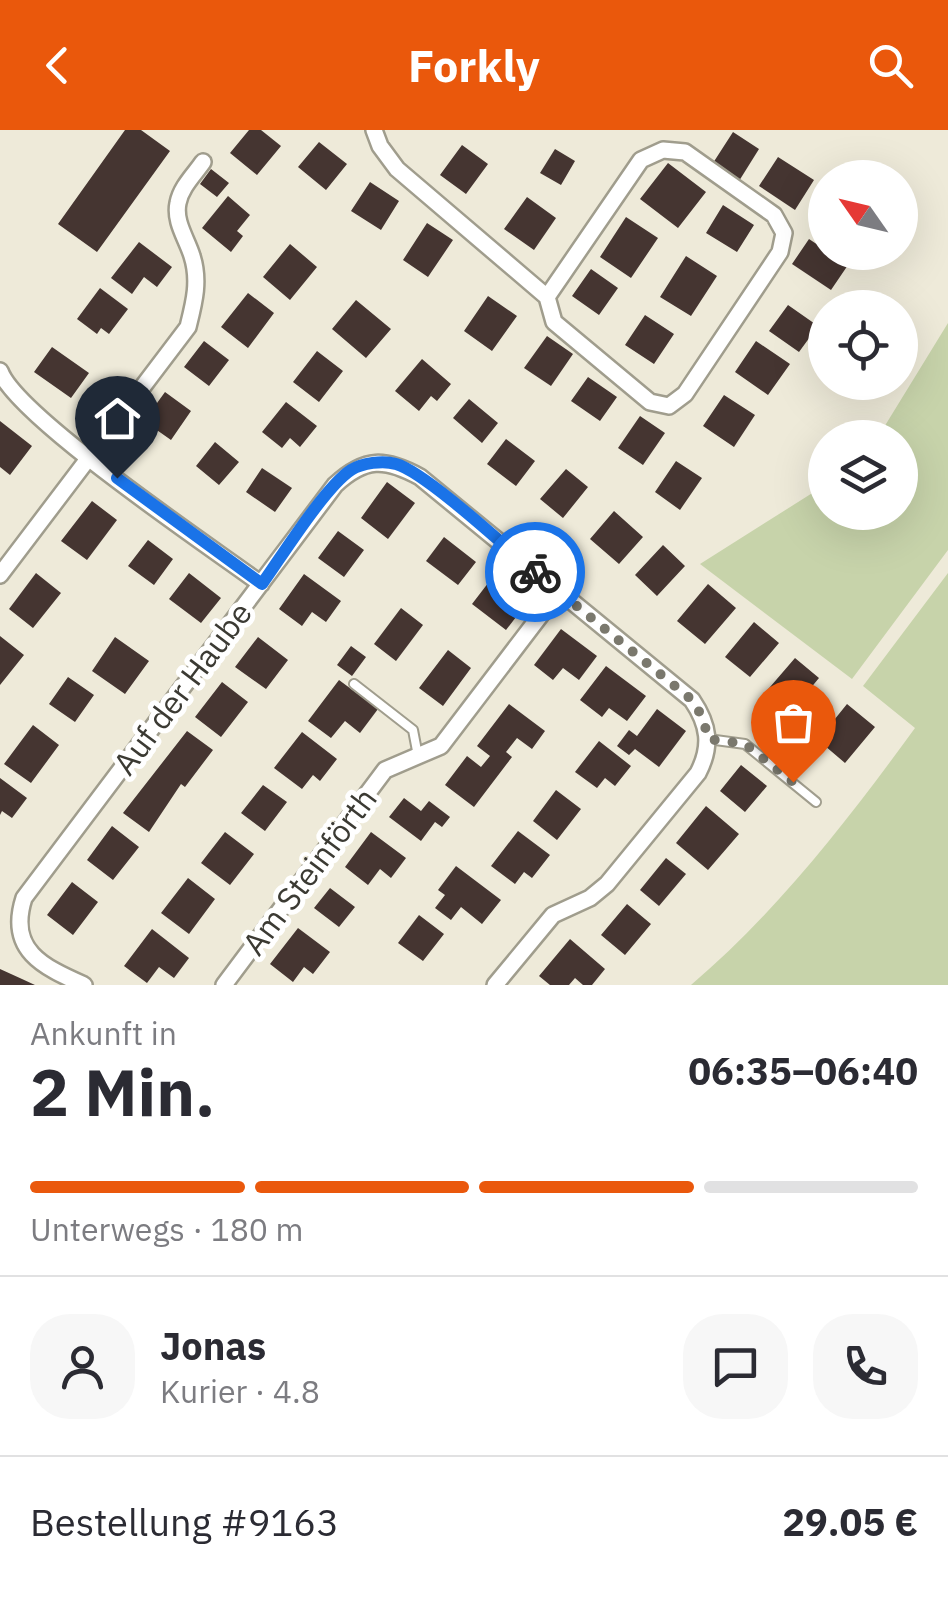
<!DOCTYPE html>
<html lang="de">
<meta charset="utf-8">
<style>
body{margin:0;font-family:"IBM Plex Sans",sans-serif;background:#f7f7f7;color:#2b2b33;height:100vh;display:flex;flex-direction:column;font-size:38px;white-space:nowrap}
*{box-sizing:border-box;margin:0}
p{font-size:32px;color:#7c7c81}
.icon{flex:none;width:55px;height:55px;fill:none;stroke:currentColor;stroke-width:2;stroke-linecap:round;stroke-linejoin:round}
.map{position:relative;height:855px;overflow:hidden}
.side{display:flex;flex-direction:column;background:#fff;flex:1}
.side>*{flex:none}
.needle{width:65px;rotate:304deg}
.controls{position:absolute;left:808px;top:30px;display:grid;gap:20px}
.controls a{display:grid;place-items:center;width:110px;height:110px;border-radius:50%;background:#fff;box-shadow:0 10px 40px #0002;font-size:50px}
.pin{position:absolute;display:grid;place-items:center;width:85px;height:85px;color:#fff;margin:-102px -42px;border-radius:50% 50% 50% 0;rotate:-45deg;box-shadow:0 0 10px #0007}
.pin .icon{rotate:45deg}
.courier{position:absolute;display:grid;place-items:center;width:100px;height:100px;margin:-50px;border:8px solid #1a73e8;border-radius:50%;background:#fff;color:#222;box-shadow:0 2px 12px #0007}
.head em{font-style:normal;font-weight:700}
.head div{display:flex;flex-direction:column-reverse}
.head{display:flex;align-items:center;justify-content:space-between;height:170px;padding:0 30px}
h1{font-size:65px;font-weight:700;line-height:75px}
.bar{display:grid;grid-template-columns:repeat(4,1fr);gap:15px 10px;align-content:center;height:120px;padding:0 30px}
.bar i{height:12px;border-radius:8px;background:#e1e1e2}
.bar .active{background:#ea580c}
.bar p{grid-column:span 4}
.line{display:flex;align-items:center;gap:25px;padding:0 30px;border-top:2px solid #e1e1e2}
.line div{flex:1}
.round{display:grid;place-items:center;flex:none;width:105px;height:105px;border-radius:40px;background:#f7f7f7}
header{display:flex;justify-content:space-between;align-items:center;height:130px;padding:0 30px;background:#ea580c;color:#fff;font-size:45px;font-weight:700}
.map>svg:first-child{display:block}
.green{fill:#c7d3aa}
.building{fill:#453531}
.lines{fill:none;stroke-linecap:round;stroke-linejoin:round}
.service-casing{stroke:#a09d8d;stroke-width:12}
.minor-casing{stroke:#a09d8d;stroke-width:20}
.service{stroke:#fff;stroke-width:8}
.minor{stroke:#fff;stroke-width:15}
.done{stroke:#7a786d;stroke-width:10;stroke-dasharray:0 18}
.route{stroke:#1a73e8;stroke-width:12}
.labels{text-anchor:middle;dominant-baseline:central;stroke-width:10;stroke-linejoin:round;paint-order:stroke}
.street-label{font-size:32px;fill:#3b3a33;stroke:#fff}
</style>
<header><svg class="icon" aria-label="back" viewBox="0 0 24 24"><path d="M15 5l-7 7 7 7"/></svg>Forkly<svg class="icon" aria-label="search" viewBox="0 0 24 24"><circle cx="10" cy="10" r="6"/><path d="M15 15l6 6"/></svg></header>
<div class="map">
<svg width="948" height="855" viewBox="0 0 948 855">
<rect width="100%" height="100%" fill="#eeead9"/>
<path class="green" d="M948 193V420L852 549 700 434 825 355V382H900V308L878 307Z
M948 443V855H691C777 782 848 690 915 598L863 556Z"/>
<path class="building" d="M125 0H141L170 21 97 122 58 94Z
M249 0H261L281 16 257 45 230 23Z
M733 2 759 19 739 51 713 33Z
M319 12 347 34 326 60 298 37Z
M462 15 488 34 466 64 440 45Z
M555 19 575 31 561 55 540 43Z
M778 27 814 50 795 80 759 56Z
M668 33 706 62 678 98 640 69Z
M211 39 229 53 217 67 200 54Z
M370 52 399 71 381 100 351 81Z
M228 66 250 85 237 101 243 106 231 122 202 98Z
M527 67 556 88 534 120 504 99Z
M723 75 754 95 737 122 706 103Z
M626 87 658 108 631 148 600 127Z
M427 93 453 110 428 147 403 130Z
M809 109 848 135 831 160 792 134Z
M139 112 172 137 157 157 144 147 132 164 111 148Z
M290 114 317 137 290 170 263 147Z
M686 126 717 146 691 186 660 167Z
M591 139 618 158 599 185 572 166Z
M100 158 128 179 109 204 101 198 97 204 77 189Z
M248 163 274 183 248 218 221 197Z
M488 166 517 186 492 221 464 201Z
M356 170 391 199 366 228 332 199Z
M788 175 818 196 799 222 769 201Z
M645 185 674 204 654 234 625 215Z
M547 206 573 224 551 256 524 238Z
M204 211 229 230 209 256 184 237Z
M756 211 790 234 768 265 735 242Z
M52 217 89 243 71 268 34 242Z
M317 221 343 241 319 272 293 252Z
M422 229 451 254 437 271 431 266 419 281 395 261Z
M588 247 617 267 600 291 571 271Z
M165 262 191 281 171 310 144 291Z
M724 265 755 285 734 317 703 296Z
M469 269 498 293 482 313 453 288Z
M286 272 317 296 300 317 290 308 282 318 262 302Z
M640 286 665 303 643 335 618 318Z
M0 291 32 316 10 345 0 337Z
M506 309 535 331 516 356 487 334Z
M215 312 239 332 219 355 196 336Z
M676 331 702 348 680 380 655 362Z
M262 338 292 358 275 382 246 362Z
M566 339 588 357 563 388 540 369Z
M387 352 415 373 388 409 361 388Z
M92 371 117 390 87 430 61 411Z
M614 381 643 407 619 434 590 409Z
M338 401 364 420 344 447 318 428Z
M444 407 476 432 458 455 426 431Z
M148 410 173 429 154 455 128 436Z
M663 415 685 436 657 466 635 445Z
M36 443 61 463 33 498 9 479Z
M189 443 221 468 201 493 169 469Z
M304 444 341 471 326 492 312 482 302 496 279 479Z
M492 448 526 474 506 500 472 474Z
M708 454 736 478 705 514 677 491Z
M401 478 423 495 396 531 374 514Z
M754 492 779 513 750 547 725 527Z
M561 499 597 526 579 550 563 538 553 550 534 535Z
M0 506 24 525 0 555Z
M115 507 149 531 125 564 92 541Z
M258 507 288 530 266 559 235 537Z
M351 516 366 527 352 546 337 535Z
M448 520 471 538 443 576 419 558Z
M795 528 819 548 809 560 817 567 797 591 764 564Z
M606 536 646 566 627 591 609 578 602 587 580 570Z
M68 547 94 565 75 592 49 574Z
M339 550 378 579 360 603 345 591 331 608 308 591Z
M222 552 248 572 221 607 195 587Z
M509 574 545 601 532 619 517 608 506 622 512 627 474 677 445 655 467 626 481 637 490 626 477 616Z
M847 574 875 597 845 633 818 610Z
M657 579 686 601 659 637 635 619 629 625 617 616 629 600 637 606Z
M33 595 59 615 31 653 4 634Z
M187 601 213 620 185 657 181 654 149 702 123 683Z
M302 602 337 629 320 651 313 645 302 659 274 638Z
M599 611 631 636 615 656 605 648 597 658 575 642Z
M741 635 767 656 745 682 720 661Z
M0 648 27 668 12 688 2 681 0 685Z
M263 655 287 672 265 701 241 683Z
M556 660 581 679 557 710 533 691Z
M404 668 421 681 429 671 450 687 442 697 435 692 421 711 389 687Z
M706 676 739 704 708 740 676 713Z
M112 696 139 717 113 750 87 730Z
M518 701 550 725 532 748 524 742 515 754 491 736Z
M225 702 254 724 230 755 201 733Z
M371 702 406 728 391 748 380 739 368 755 345 737Z
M666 728 686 744 659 776 640 760Z
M456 736 501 770 482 794 461 777 451 790 435 778 445 765 438 760Z
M188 748 215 769 189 804 161 783Z
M72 752 98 772 73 805 47 785Z
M330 758 355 777 339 797 314 778Z
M627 774 651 794 625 825 601 805Z
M419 785 444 804 423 831 398 813Z
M298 798 330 822 313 844 304 837 293 852 270 834Z
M152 799 189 828 174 848 159 837 147 853 124 836Z
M570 809 605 839 592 855H583L575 848 569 855H550L539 846Z
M0 839 22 849 35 855H0Z"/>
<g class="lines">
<defs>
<path id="service" d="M354 554 413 600 418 626
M708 609 745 614 816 672"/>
<path id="minor" d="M374 0 380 16 397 39 547 167 554 192 650 272 669 276 685 264 780 122 784 103 774 85 685 22 663 20 641 30 547 167
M0 241C17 287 212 418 261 454
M0 445 188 197C194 173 200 151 192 126 187 109 174 92 178 73 181 57 194 45 203 32
M84 855C44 837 7 821 24 768L335 355C365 327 385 328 420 347L692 570C709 595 712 616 698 643L607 754 590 768 553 785 495 855
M224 855 385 640 441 616 559 461"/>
</defs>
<use href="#service" class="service-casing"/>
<use href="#minor" class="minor-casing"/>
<use href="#service" class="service"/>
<use href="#minor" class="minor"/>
</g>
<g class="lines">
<path class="done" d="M535 442 692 570 703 588 708 609 745 614 793 652"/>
<path class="route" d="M117 348 262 454C282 426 325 357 351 340 362 333 383 330 396 334 425 342 507 418 535 442"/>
</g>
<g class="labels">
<g class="street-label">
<text transform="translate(182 558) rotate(-53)">Auf der Haube</text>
<text transform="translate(309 741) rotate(-53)">Am Steinförth</text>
</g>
</g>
</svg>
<div class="controls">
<a><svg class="needle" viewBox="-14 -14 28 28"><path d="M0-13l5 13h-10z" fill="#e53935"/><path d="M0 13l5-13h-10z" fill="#7c7c81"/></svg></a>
<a><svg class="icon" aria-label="locate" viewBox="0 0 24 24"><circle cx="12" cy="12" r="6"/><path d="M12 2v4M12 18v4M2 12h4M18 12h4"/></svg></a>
<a><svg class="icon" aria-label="layers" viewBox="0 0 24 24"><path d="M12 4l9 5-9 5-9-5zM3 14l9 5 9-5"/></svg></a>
</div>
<div class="pin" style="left:793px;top:652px;background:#ea580c"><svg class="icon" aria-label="bag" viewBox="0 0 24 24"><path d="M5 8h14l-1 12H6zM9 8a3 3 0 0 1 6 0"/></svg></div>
<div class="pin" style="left:117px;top:348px;background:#1f2937"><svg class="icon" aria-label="home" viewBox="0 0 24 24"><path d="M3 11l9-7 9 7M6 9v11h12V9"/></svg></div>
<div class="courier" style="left:535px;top:442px"><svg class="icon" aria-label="bike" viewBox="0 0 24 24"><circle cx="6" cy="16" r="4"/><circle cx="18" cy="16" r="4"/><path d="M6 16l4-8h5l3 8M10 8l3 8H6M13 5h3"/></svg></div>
</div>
<section class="side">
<div class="head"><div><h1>2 Min.</h1><p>Ankunft in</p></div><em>06:35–06:40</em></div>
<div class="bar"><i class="active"></i><i class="active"></i><i class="active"></i><i></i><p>Unterwegs · 180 m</p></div>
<div class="line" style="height:180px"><a class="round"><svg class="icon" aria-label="person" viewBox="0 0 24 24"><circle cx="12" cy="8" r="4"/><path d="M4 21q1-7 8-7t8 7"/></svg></a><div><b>Jonas</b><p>Kurier · 4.8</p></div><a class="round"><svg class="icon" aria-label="chat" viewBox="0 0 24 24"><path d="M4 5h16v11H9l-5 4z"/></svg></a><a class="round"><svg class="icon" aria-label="phone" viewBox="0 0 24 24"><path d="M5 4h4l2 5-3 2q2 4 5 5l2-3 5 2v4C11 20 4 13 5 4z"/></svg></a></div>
<div class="line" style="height:130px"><div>Bestellung #9163</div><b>29.05 €</b></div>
</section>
